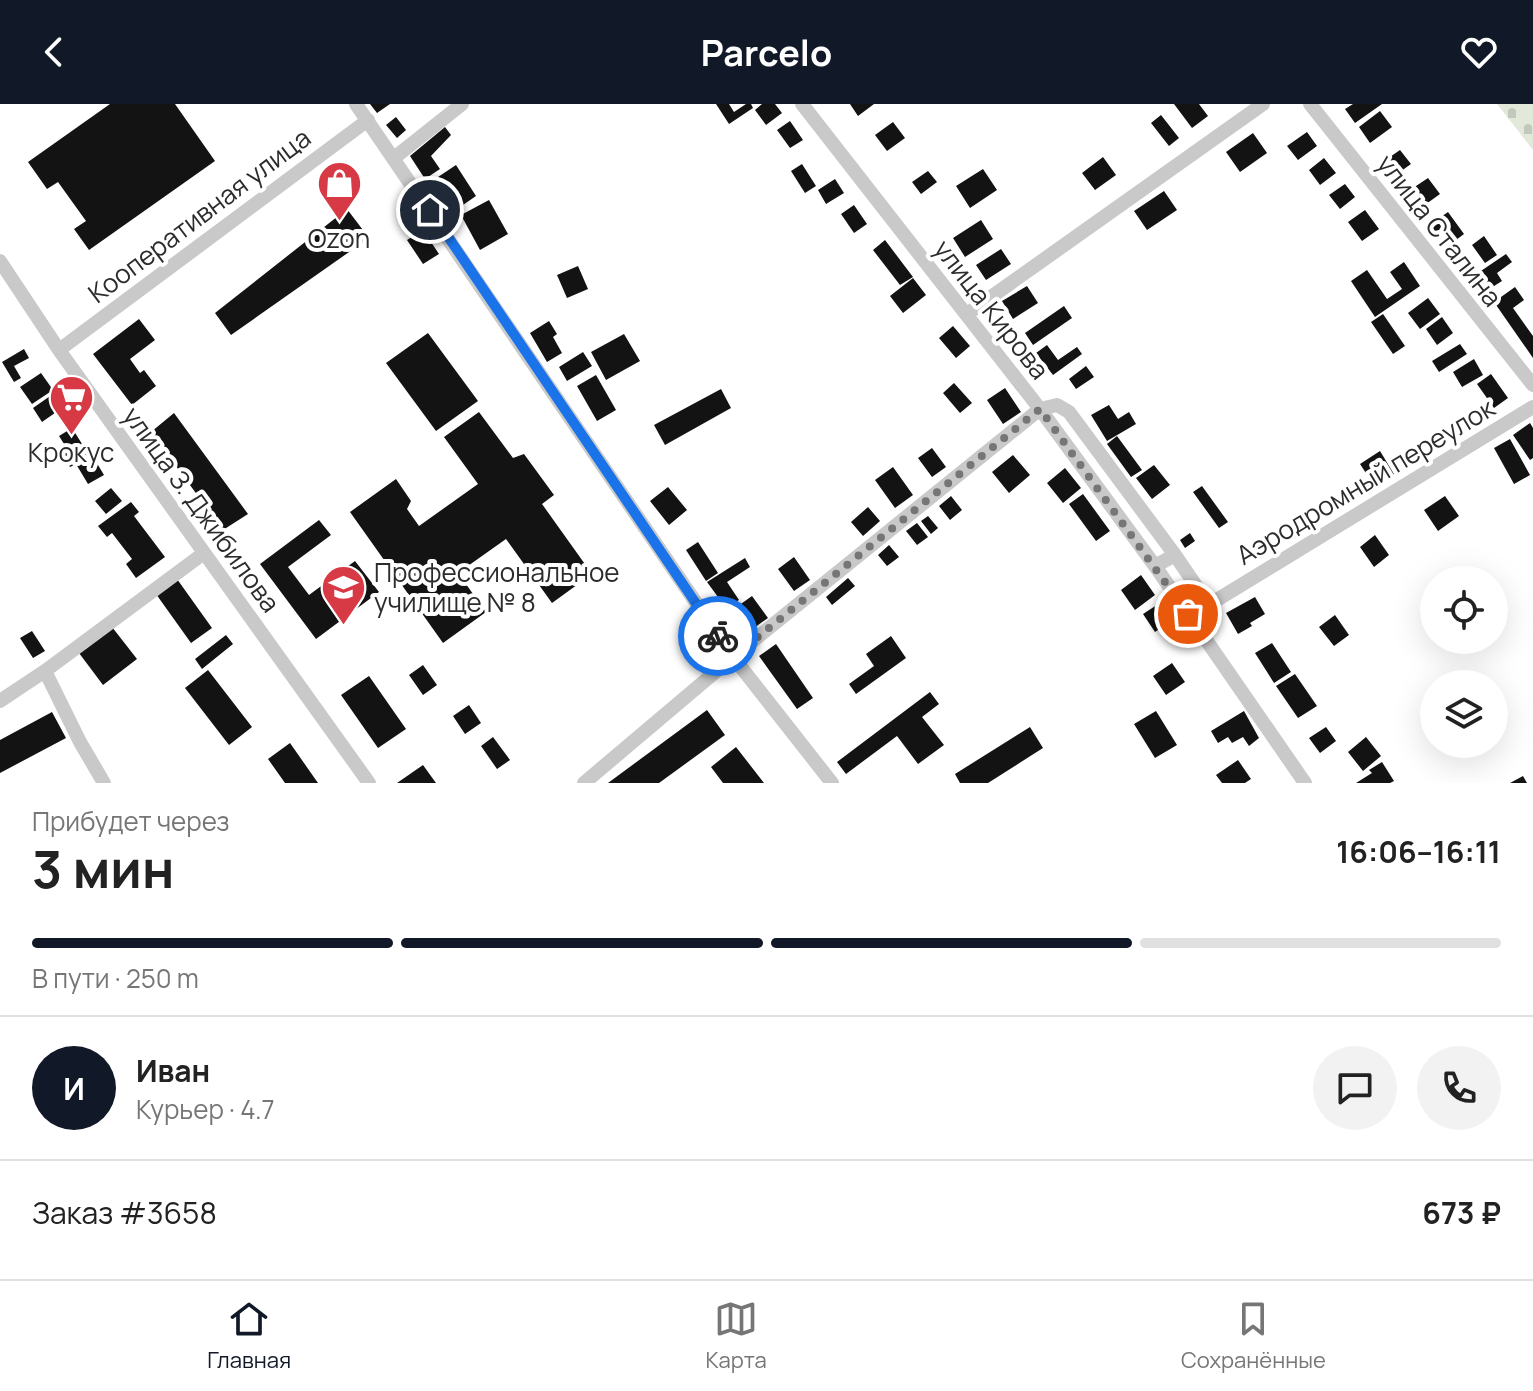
<!DOCTYPE html>
<html lang="ru">
<meta charset="utf-8">
<style>
body{margin:0;font-family:Manrope,sans-serif;background:#f2f2f2;color:#222;height:100vh;display:flex;flex-direction:column;font-size:30px;white-space:nowrap}
*{box-sizing:border-box;margin:0}
p{font-size:26px;color:#767676}
.icon{flex:none;width:44px;height:44px;fill:none;stroke:currentColor;stroke-width:2;stroke-linecap:round;stroke-linejoin:round}
.map{position:relative;height:679px;overflow:hidden}
.details{display:flex;flex-direction:column;background:#fff;flex:1}
.details>*{flex:none}
.fabs{position:absolute;left:1420px;top:462px;display:grid;gap:16px}
.fabs a{display:grid;place-items:center;width:88px;height:88px;border-radius:50%;background:#fff;box-shadow:0 8px 32px #0002;font-size:40px}
.pin{position:absolute;display:grid;place-items:center;width:68px;height:68px;color:#fff;margin:-34px;border:4px solid #fff;border-radius:50%;box-shadow:0 2px 8px #0007}
.courier{position:absolute;display:grid;place-items:center;width:80px;height:80px;margin:-40px;border:6px solid #1a73e8;border-radius:50%;background:#fff;color:#222;box-shadow:0 2px 10px #0007}
.summary em{font-style:normal;font-weight:700}
.summary div{display:flex;flex-direction:column-reverse}
.summary{display:flex;align-items:center;justify-content:space-between;height:136px;padding:0 32px}
h1{font-size:52px;font-weight:700;line-height:60px}
.bar{display:grid;grid-template-columns:repeat(4,1fr);gap:12px 8px;align-content:center;height:96px;padding:0 32px}
.bar i{height:10px;border-radius:6px;background:#e0e0e0}
.bar .active{background:#111827}
.bar p{grid-column:span 4}
.line{display:flex;align-items:center;gap:20px;padding:0 32px;border-top:2px solid #e0e0e0}
.line div{flex:1}
.round{display:grid;place-items:center;flex:none;width:84px;height:84px;border-radius:42px;background:#f2f2f2}
header{display:flex;justify-content:space-between;align-items:center;height:104px;padding:0 32px;background:#111827;color:#fff;font-size:36px;font-weight:700}
.menu{display:flex;justify-content:space-around;align-items:center;height:112px;border-top:2px solid #e0e0e0;background:#fff;font-size:22px;color:#767676}
.menu a{display:grid;justify-items:center;gap:4px}
.menu .active{color:#111827}
.map>svg:first-child{display:block}
.cemetery{fill:url(#cemetery-stones)}
.building{fill:#131313}
.lines{fill:none;stroke-linecap:round;stroke-linejoin:round}
.minor{stroke:#c9c9c9;stroke-width:14}
.done{stroke:#767676;stroke-width:8;stroke-dasharray:0 14.4}
.route{stroke:#1a73e8;stroke-width:10}
.labels{text-anchor:middle;dominant-baseline:central;stroke-width:8;stroke-linejoin:round;paint-order:stroke}
.street-label{font-size:26px;fill:#2c2c2c;stroke:#fff}
.poi-label{font-size:26px;fill:#2c2c2c;stroke:#fff}
</style>
<header><svg class="icon" aria-label="back" viewBox="0 0 24 24"><path d="M15 5l-7 7 7 7"/></svg>Parcelo<svg class="icon" aria-label="heart" viewBox="0 0 24 24"><path d="M12 20l-8-8c-3-5 5-10 8-4 3-6 11-1 8 4z"/></svg></header>
<div class="map">
<svg width="1533" height="679" viewBox="0 0 1533 679">
<defs>
<pattern id="cemetery-stones" width="16" height="16" patternUnits="userSpaceOnUse" patternTransform="scale(2)"><rect width="16" height="16" fill="#e2e9da"/><path d="M2 7V4a2 2 0 0 1 4 0v3zM10 15v-3a2 2 0 0 1 4 0v3z" fill="#c2c8bb"/></pattern>
</defs>
<rect width="100%" height="100%" fill="#fff"/>
<path class="cemetery" d="M1497 0H1533V46Z"/>
<path class="building" d="M110 0H175L215 57 89 146 74 125 86 117 58 78 47 85 28 58Z
M370 0H390L377 9Z
M716 0H729L734 8 746 0H751L753 4 729 20Z
M762 0H775L782 9 766 21 755 6Z
M850 0H874L858 12Z
M1174 0H1199L1208 12 1192 24Z
M1353 0H1382L1355 19 1345 5Z
M1380 7 1392 23 1370 39 1359 23Z
M1161 11 1179 34 1169 42 1151 19Z
M396 13 406 26 397 34 386 21Z
M790 17 803 36 790 44 777 26Z
M893 18 905 34 887 47 875 31Z
M445 23 451 31 431 52 440 65 425 75 410 52Z
M1307 28 1317 42 1298 56 1287 42Z
M1253 29 1267 49 1240 68 1226 48Z
M1400 46 1411 60 1397 70 1387 55Z
M1103 53 1116 71 1095 86 1082 69Z
M1324 54 1336 69 1320 81 1309 66Z
M802 60 816 82 805 89 791 67Z
M456 61 476 92 447 112 426 81Z
M983 65 997 86 970 104 956 82Z
M928 67 937 78 921 90 912 78Z
M1428 74 1440 90 1422 103 1410 86Z
M835 75 844 89 826 100 818 86Z
M1345 80 1355 93 1340 105 1329 91Z
M1164 87 1177 106 1147 126 1134 107Z
M489 96 508 130 480 146 461 111Z
M854 101 867 120 854 129 841 110Z
M347 105 369 134 231 231 215 209Z
M1365 106 1379 125 1362 137 1348 118Z
M1448 108 1464 130 1444 145 1428 122Z
M981 116 993 135 965 153 953 134Z
M423 126 439 150 423 160 407 136Z
M1484 132 1497 151 1485 159 1472 141Z
M885 136 913 173 900 181 873 146Z
M1001 145 1011 160 986 176 976 161Z
M1506 150 1512 158 1497 169 1502 177 1483 189 1472 173Z
M1404 158 1420 182 1375 213 1351 177 1367 166 1387 195 1402 185 1390 168Z
M578 162 588 185 567 194 557 171Z
M913 174 926 191 903 209 890 192Z
M1027 182 1038 199 1013 215 1002 197Z
M1515 183 1524 196 1513 204 1533 232V254L1494 198Z
M1428 194 1440 210 1420 225 1408 209Z
M1064 202 1072 214 1033 241 1025 229Z
M1383 210 1405 242 1393 250 1371 218Z
M1442 213 1453 229 1437 241 1426 225Z
M139 215 155 236 130 255 140 269 144 266 156 282 132 301 93 250Z
M549 217 557 230 553 233 562 249 547 258 530 229Z
M953 222 970 242 956 254 939 234Z
M428 229 478 297 436 327 386 259Z
M624 230 640 257 606 276 591 248Z
M1460 240 1467 250 1439 268 1432 257Z
M1047 241 1058 256 1077 243 1082 250 1053 271 1036 249Z
M24 245 29 254 14 262 21 274 14 278 2 258Z
M583 248 592 262 567 277 559 263Z
M1474 255 1483 271 1462 283 1453 268Z
M1086 262 1094 273 1076 285 1069 275Z
M41 269 53 286 32 300 20 283Z
M1491 270 1508 294 1494 304 1477 280Z
M596 271 616 306 597 317 577 282Z
M954 279 972 299 960 309 943 289Z
M1005 284 1021 308 1003 320 987 296Z
M721 285 731 304 665 341 654 321Z
M53 290 62 304 42 318 33 304Z
M1109 301 1118 315 1129 308 1136 320 1107 337 1091 311Z
M479 308 513 354 524 350 554 391 542 400 592 470 552 499 506 435 458 469 486 508 443 539 350 408 396 375 411 397 407 405 419 422 478 380 444 333Z
M174 309 248 410 223 426 151 328Z
M1530 319 1533 324V354L1530 356 1513 331Z
M72 324 89 351 82 357 92 351 104 371 88 380 76 360 70 363 59 347 66 343 59 332Z
M1117 332 1142 366 1131 373 1107 340Z
M1510 335 1530 371 1514 380 1494 344Z
M932 344 946 363 932 373 918 354Z
M1380 347 1394 370 1375 383 1360 360Z
M1013 351 1030 371 1009 389 992 368Z
M1154 361 1170 381 1152 395 1136 374Z
M893 363 913 391 895 404 875 376Z
M1065 364 1081 384 1063 399 1047 379Z
M1202 382 1228 418 1219 424 1193 388Z
M668 383 687 406 669 421 650 397Z
M111 384 122 397 106 410 95 397Z
M1083 390 1110 427 1096 437 1069 400Z
M951 392 962 406 950 416 939 402Z
M1445 392 1459 412 1438 427 1424 406Z
M131 398 139 408 134 412 165 453 136 474 126 460 132 455 112 429 107 433 98 422Z
M868 403 880 417 863 432 851 418Z
M928 412 938 424 931 430 921 417Z
M319 416 331 431 288 463 309 491 355 457 379 488 316 535 260 460Z
M917 419 928 433 917 441 906 427Z
M1190 429 1195 437 1185 444 1180 436Z
M1375 431 1389 451 1374 463 1360 443Z
M698 438 718 469 706 477 686 446Z
M889 441 899 453 887 462 878 451Z
M794 453 810 476 794 487 778 465Z
M745 454 750 463 727 478 739 496 726 504 707 478Z
M1141 471 1155 491 1135 506 1121 486Z
M848 474 855 482 832 501 826 493Z
M177 475 212 524 191 539 156 490Z
M752 492 768 514 747 529 731 507Z
M1255 493 1265 510 1250 519 1252 522 1238 530 1226 509Z
M1163 497 1175 514 1155 528 1143 510Z
M1335 511 1349 531 1334 542 1319 523Z
M112 523 137 555 103 581 79 549Z
M32 527 45 547 33 554 20 534Z
M226 531 233 540 202 565 195 555Z
M891 532 906 554 856 590 849 580 874 562 866 550Z
M1272 539 1291 568 1274 579 1255 549Z
M776 540 813 594 797 605 759 552Z
M1172 559 1185 578 1166 591 1153 572Z
M423 561 437 581 423 591 409 571Z
M208 566 252 623 229 641 185 584Z
M1295 570 1317 602 1298 614 1276 582Z
M369 572 406 625 378 644 341 591Z
M930 588 939 600 922 613 944 641 918 660 897 632 846 670 837 658Z
M469 601 481 619 465 630 453 612Z
M707 606 725 631 659 679H608Z
M1156 607 1177 641 1155 654 1134 620Z
M1244 607 1259 634 1249 642 1243 633 1232 639 1228 633 1218 639 1211 627Z
M52 608 66 634 0 669V636Z
M1030 623 1043 644 988 679H960L955 670Z
M1326 623 1336 637 1320 649 1309 634Z
M493 633 510 656 497 665 481 642Z
M1366 633 1381 652 1363 667 1348 648Z
M290 639 318 679H285L268 655Z
M736 643 764 679H723L711 663Z
M1238 656 1251 675 1245 679H1222L1216 671Z
M1382 658 1394 677 1390 679H1356L1372 669 1369 666Z
M423 661 436 679H397Z
M1523 672 1527 679H1510Z"/>
<g class="lines">
<path class="minor" d="M356 0 733 553 832 679
M802 0 1040 305 1155 462 1305 679
M1310 0 1533 281
M394 54 462 0
M0 157 59 246 369 679
M967 210 1263 0
M59 246 368 16
M1155 462 1175 451 1205 495 1215 497 1533 303
M45 567 80 638 104 679
M0 597 45 567 204 449
M584 679 733 553 1040 305 1057 301 1069 308 1175 451"/>
</g>
<g class="lines">
<path class="done" d="M718 532 733 553 1040 305 1188 510"/>
<path class="route" d="M430 106 718 532"/>
</g>
<defs>
<symbol id="shop-pin" viewBox="-11 -11 22 30"><path d="M0 17L-7.5 6A9.5 9.5 0 1 1 7.5 6Z" fill="#d73945" stroke="#fff"/><path d="M-5-2.5h2.3a2.7 3.5 0 0 1 5.4 0H5L5.5 6h-11ZM-1.5-2.5h3a1.5 2.3 0 0 0-3 0Z" fill="#fff"/></symbol>
<symbol id="supermarket-pin" viewBox="-11 -11 22 30"><path d="M0 17L-7.5 6A9.5 9.5 0 1 1 7.5 6Z" fill="#d73945" stroke="#fff"/><path d="M-6-5.5h2.5l.6 2H6L4.5 2H-2.5L-4.4-4H-6ZM-1.5 3.2a1.3 1.3 0 1 0 .1 0ZM3 3.2a1.3 1.3 0 1 0 .1 0Z" fill="#fff"/></symbol>
<symbol id="university-pin" viewBox="-11 -11 22 30"><path d="M0 17L-7.5 6A9.5 9.5 0 1 1 7.5 6Z" fill="#d73945" stroke="#fff"/><path d="M0-5L7-2L0 1L-7-2ZM-4 1L0 2.5L4 1V4Q0 6-4 4Z" fill="#fff"/></symbol>
</defs>
<g fill-rule="evenodd">
<use href="#shop-pin" x="314" y="54" width="51" height="69"/>
<use href="#supermarket-pin" x="46" y="268" width="51" height="69"/>
<use href="#university-pin" x="318" y="458" width="51" height="69"/>
</g>
<g class="labels">
<g class="street-label">
<text transform="translate(199 111) rotate(-37)">Кооперативная улица</text>
<text transform="translate(1440 126) rotate(52)">улица Сталина</text>
<text transform="translate(992 205) rotate(52)">улица Кирова</text>
<text transform="translate(1365 377) rotate(-31)">Аэродромный переулок</text>
<text transform="translate(202 405) rotate(54)">улица З. Джибилова</text>
</g>
<g class="poi-label">
<text x="339" y="134">Ozon</text>
<text x="71" y="348">Крокус</text>
<text x="374" y="468" text-anchor="start">Профессиональное<tspan x="374" dy="30">училище № 8</tspan></text>
</g>
</g>
</svg>
<div class="fabs">
<a><svg class="icon" aria-label="locate" viewBox="0 0 24 24"><circle cx="12" cy="12" r="6"/><path d="M12 2v4M12 18v4M2 12h4M18 12h4"/></svg></a>
<a><svg class="icon" aria-label="layers" viewBox="0 0 24 24"><path d="M12 4l9 5-9 5-9-5zM3 14l9 5 9-5"/></svg></a>
</div>
<div class="pin" style="left:1188px;top:510px;background:#ea580c"><svg class="icon" aria-label="bag" viewBox="0 0 24 24"><path d="M5 8h14l-1 12H6zM9 8a3 3 0 0 1 6 0"/></svg></div>
<div class="pin" style="left:430px;top:106px;background:#1f2937"><svg class="icon" aria-label="home" viewBox="0 0 24 24"><path d="M3 11l9-7 9 7M6 9v11h12V9"/></svg></div>
<div class="courier" style="left:718px;top:532px"><svg class="icon" aria-label="bike" viewBox="0 0 24 24"><circle cx="6" cy="16" r="4"/><circle cx="18" cy="16" r="4"/><path d="M6 16l4-8h5l3 8M10 8l3 8H6M13 5h3"/></svg></div>
</div>
<section class="details">
<div class="summary"><div><h1>3 мин</h1><p>Прибудет через</p></div><em>16:06–16:11</em></div>
<div class="bar"><i class="active"></i><i class="active"></i><i class="active"></i><i></i><p>В пути · 250 m</p></div>
<div class="line" style="height:144px"><b class="round" style="background:#111827;color:#fff">И</b><div><b>Иван</b><p>Курьер · 4.7</p></div><a class="round"><svg class="icon" aria-label="chat" viewBox="0 0 24 24"><path d="M4 5h16v11H9l-5 4z"/></svg></a><a class="round"><svg class="icon" aria-label="phone" viewBox="0 0 24 24"><path d="M5 4h4l2 5-3 2q2 4 5 5l2-3 5 2v4C11 20 4 13 5 4z"/></svg></a></div>
<div class="line" style="height:104px"><div>Заказ #3658</div><b>673 ₽</b></div>
</section>
<nav class="menu">
<a class="active"><svg class="icon" aria-label="home" viewBox="0 0 24 24"><path d="M3 11l9-7 9 7M6 9v11h12V9"/></svg>Главная</a>
<a><svg class="icon" aria-label="map" viewBox="0 0 24 24"><path d="M3 6l6-2 6 2 6-2v14l-6 2-6-2-6 2zM9 4v14M15 6v14"/></svg>Карта</a>
<a><svg class="icon" aria-label="saved" viewBox="0 0 24 24"><path d="M7 4h10v16l-5-4-5 4z"/></svg>Сохранённые</a>
</nav>
